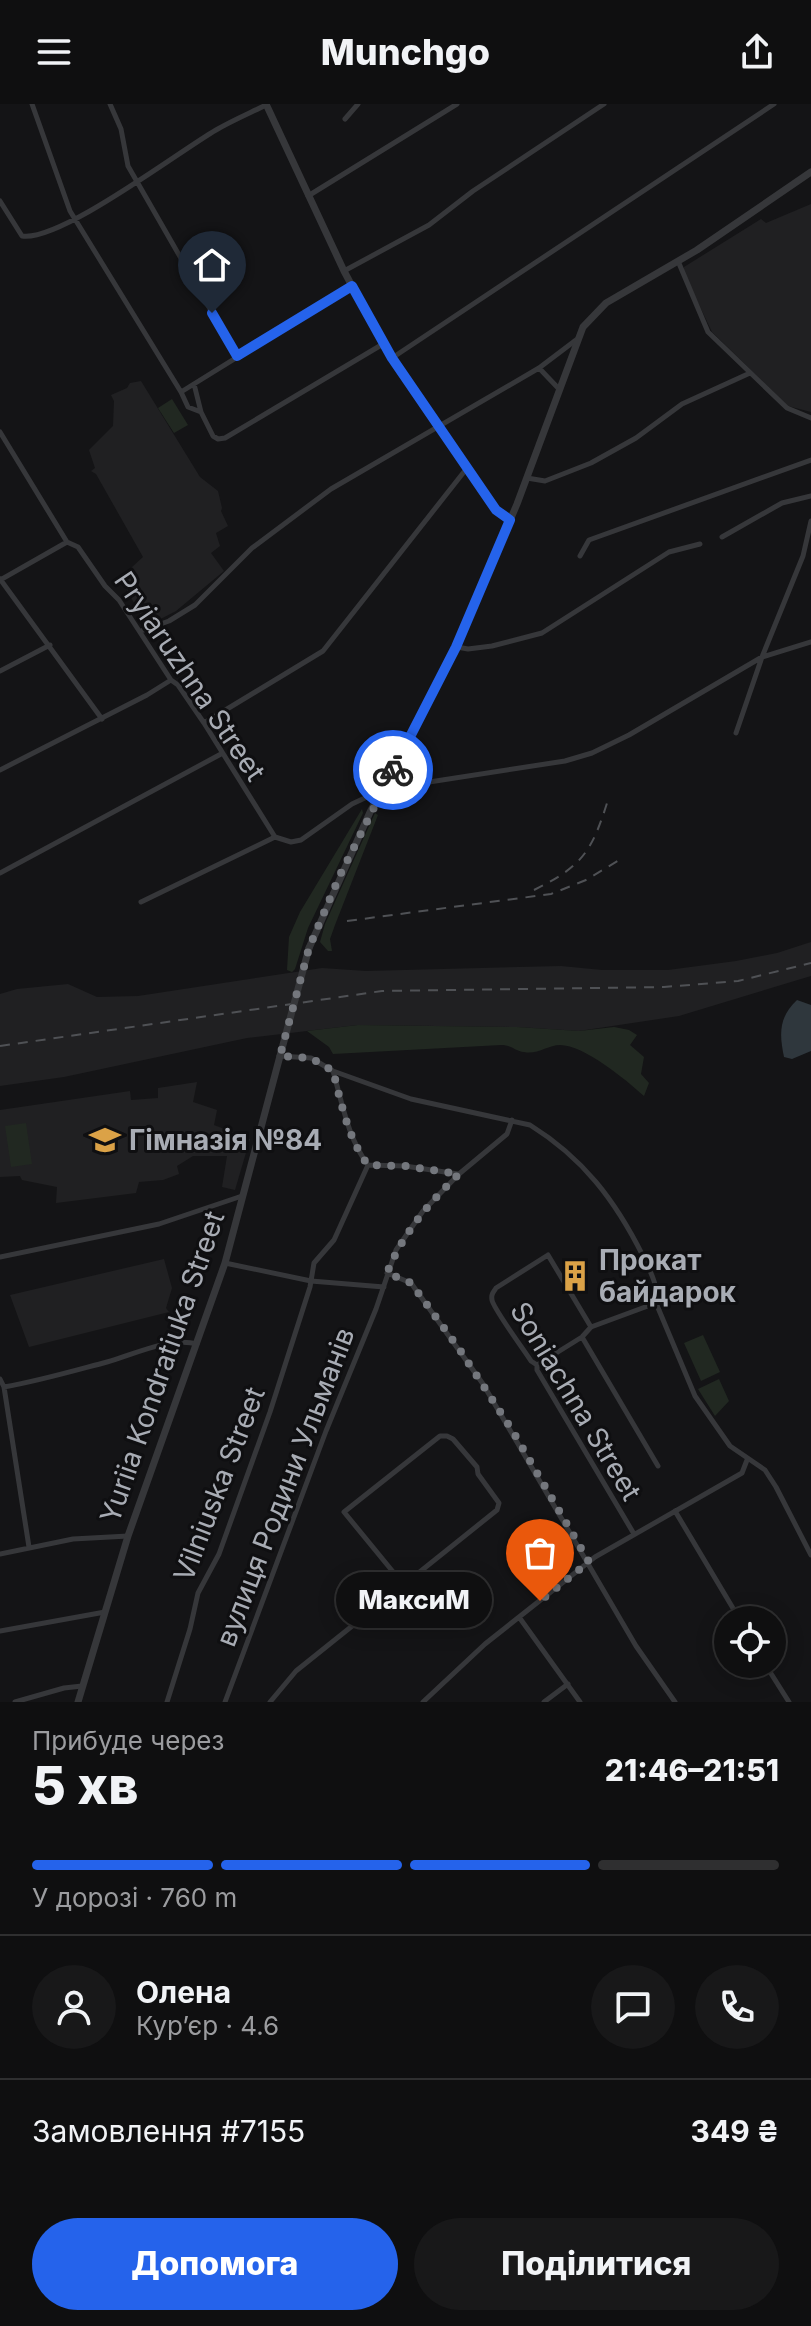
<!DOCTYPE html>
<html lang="uk">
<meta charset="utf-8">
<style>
body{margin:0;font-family:Inter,sans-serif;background:#181819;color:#f1f3f6;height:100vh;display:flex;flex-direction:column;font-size:30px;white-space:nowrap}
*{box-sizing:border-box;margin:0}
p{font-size:26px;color:#9b9c9f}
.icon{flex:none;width:44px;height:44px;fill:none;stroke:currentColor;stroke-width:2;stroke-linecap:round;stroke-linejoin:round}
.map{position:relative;height:1598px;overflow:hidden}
.details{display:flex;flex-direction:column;background:#0f0f10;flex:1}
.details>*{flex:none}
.fabs{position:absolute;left:714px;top:1502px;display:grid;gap:16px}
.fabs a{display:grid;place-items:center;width:72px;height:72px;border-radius:50%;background:#0f0f10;box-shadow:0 4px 20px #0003,0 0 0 2px #2f2f30;font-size:40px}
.pin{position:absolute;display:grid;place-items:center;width:68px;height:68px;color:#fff;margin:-82px -34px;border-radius:50% 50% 50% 0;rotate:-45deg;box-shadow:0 0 8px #0007}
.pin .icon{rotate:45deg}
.courier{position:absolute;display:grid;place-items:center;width:80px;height:80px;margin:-40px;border:6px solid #2563eb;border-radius:50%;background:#fff;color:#222;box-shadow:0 2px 10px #0007}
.bubble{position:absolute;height:56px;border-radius:28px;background:#0f0f10;box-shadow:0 4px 20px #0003,0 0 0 2px #2f2f30;font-size:26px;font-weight:800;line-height:56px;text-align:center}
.head em{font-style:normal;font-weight:800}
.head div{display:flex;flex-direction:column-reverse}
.head{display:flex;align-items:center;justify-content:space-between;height:136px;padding:0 32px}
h1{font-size:52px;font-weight:800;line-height:60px}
.bar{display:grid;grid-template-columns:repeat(4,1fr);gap:12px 8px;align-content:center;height:96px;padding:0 32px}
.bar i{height:10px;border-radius:6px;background:#2f2f30}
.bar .active{background:#2563eb}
.bar p{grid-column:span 4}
.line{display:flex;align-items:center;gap:20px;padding:0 32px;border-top:2px solid #2f2f30}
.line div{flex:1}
.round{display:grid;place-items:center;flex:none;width:84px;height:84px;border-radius:42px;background:#181819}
.button{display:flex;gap:16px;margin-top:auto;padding:16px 32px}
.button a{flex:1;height:92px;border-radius:48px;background:#2563eb;color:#fff;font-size:32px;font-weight:800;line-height:92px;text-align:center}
.button a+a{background:#181819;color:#f1f3f6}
header{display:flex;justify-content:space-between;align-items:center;height:104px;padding:0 32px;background:#0f0f10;font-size:36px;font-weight:800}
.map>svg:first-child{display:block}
.built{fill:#202022}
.green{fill:#212821}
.water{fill:#2f373d}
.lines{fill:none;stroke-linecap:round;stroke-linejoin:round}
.minor{stroke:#36373a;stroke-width:5}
.tertiary{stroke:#36373a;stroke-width:7}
.rail{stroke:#4f5155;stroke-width:2;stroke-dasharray:10 8;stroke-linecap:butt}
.tertiary-bridge{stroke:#36373a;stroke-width:7}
.done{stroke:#74777d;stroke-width:8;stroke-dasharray:0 14.4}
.route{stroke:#2563eb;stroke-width:10}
.labels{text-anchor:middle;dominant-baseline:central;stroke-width:6;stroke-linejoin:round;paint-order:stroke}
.street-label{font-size:28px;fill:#a8acb4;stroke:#0f0f11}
.poi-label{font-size:28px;font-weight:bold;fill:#a8acb4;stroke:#0f0f11;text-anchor:start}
</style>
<header><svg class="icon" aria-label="menu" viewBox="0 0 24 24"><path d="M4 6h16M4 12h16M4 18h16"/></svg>Munchgo<svg class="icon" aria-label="share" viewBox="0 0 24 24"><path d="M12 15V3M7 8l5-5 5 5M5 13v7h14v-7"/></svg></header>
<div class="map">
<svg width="811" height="1598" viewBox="0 0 811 1598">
<rect width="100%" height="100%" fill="#141416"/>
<path class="built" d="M811 100V308L788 302 712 228 684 169V163L761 115 766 119Z
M141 277 200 373 218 387 222 404 221 407 228 422 216 429 220 442 211 449 224 467 176 507 147 522 120 474 143 453 96 370 91 367 95 364 89 346 113 322 114 297 111 291 127 284 130 279Z
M811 838V872L679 912 579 927 517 923 358 921 247 934 64 973 0 982V890L17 885 68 880 97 893 138 892 322 864 366 867 561 862 602 866H668L736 857 777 849Z
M197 978 193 998 217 1006 214 1021 250 1035 235 1086 222 1083 227 1052H193L177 1062 179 1070 163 1076 139 1078 136 1089 56 1099 57 1083 22 1076 20 1072 0 1073V1006L130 987 131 996 158 994V984Z
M164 1155 172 1184 166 1204 169 1208 29 1243 10 1191Z"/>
<path class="green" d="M172 295 188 321 174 329 158 304Z
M362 705 363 709 308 824 295 865 292 868 287 866 289 833 300 808Z
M375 709 378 711 335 821 330 835 332 847H328L320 838 325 820Z
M358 921 517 923 579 927 614 923 629 926 637 931 630 941 644 953 641 970 649 979 644 992C625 975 584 941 560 941 548 941 537 951 524 948 515 947 512 941 501 941L333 950 329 943 307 927Z
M26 1019 32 1060 11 1063 5 1022Z
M703 1231 720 1268 701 1277 684 1239Z
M719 1275 729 1297 715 1312 698 1285Z"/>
<path class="water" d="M797 896 811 901V947L792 955 784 953C779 929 779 913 797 896Z"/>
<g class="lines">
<path class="minor" d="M32 0 70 107 181 288 188 303 201 308 213 332 218 335 225 334 383 240
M110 0 121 25 128 62 237 252
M345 15 358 0
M308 92 457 0
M0 97 22 132C60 138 178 48 216 26 233 16 250 9 266 1
M678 157 708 228 787 304 811 314
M344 167 429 121 473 87 604 0
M392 254 774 0
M539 264 559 285
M194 280 201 308
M181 288 352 182
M0 328 67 438
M527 374 545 377 591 359 636 334 682 300 750 269
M722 433 782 399 811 392
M67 438 78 443 105 482 119 496 171 576 178 581 204 619 275 733
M580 452 589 436 811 356
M0 475 102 615
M0 476 67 438
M141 527 169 517 195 501 252 444 331 385 539 264 576 236
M457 543 468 545 492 542 542 529 669 448 700 440
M0 567 50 541
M204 619 323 547 467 364
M736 629 762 553 803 452 811 417
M0 666 147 591 171 576
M0 769 221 650
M141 798 275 733 291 738 301 736 352 700 384 685 565 657 592 649 629 631 762 553 811 538
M280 952 311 954 333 967 411 995 530 1021C583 1054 615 1096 643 1152 650 1167 659 1182 656 1199L695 1292 730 1342 765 1366 776 1383 811 1451
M368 1061 405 1062 458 1070
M0 1153 159 1120 242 1092
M225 1159 311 1177 384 1183
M387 1169 411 1179 483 1280 636 1542 675 1598
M591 1223 548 1151 496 1184C493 1189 491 1190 492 1196 493 1204 524 1246 531 1257L537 1261V1266L634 1430
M582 1233 658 1362
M537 1261 582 1233 591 1223 656 1199
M0 1275 4 1283 29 1443
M4 1283C39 1277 73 1267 107 1258 135 1250 169 1233 197 1240
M675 1407 740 1516
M0 1450 73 1435 128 1432
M519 1513 580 1598
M0 1527 105 1508
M765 1560 789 1598
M15 1598 64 1584 82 1582
M167 1598 190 1525 198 1489 219 1450 270 1308 310 1183 314 1159 334 1136 368 1061C348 1035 342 998 333 967
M225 1598 326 1327 376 1205 396 1146 423 1107 459 1070 507 1030 512 1016
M270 1598 296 1567 497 1406 499 1399 478 1370 477 1363 453 1335 447 1332H440L344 1408 403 1480
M423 1598 485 1540 595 1453 742 1369 747 1356
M544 1598 568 1580"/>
<path class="tertiary" d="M266 0 344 167 383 240 496 406 510 416
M309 844 371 706 456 543 517 400 583 223 606 199 697 146 811 68
M78 1598 128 1432 225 1159 280 952"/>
<path class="rail" d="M534 786C583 762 592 747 608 696
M347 817 551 790 586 776 621 755
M0 942 382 887 664 883 738 877 811 859"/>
<path class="tertiary-bridge" d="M280 952 309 844"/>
</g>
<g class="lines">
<path class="done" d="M393 666 340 771 309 844 280 952 311 954 333 967C341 998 348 1035 368 1061L405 1062 459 1070C429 1099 403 1129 387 1169L411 1179 460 1246 512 1326 589 1458 540 1497"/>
<path class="route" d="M212 209 237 252 352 182 392 254 496 406 510 416 456 543 393 666"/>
</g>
<defs>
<symbol id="school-bare" viewBox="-9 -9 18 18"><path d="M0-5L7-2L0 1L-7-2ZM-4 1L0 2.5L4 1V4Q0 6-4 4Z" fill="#dba247" stroke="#0f0f11" stroke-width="2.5" paint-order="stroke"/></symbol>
<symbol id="building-bare" viewBox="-9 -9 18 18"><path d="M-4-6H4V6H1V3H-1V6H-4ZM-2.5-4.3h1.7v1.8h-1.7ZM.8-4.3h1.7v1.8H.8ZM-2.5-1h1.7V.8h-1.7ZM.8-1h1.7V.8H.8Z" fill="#dba247" stroke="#0f0f11" stroke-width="2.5" paint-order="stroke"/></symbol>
</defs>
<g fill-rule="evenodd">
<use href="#school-bare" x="83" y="1014" width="44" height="44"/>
<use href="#building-bare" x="553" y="1150" width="44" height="44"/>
</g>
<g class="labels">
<g class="street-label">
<text transform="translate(190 572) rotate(56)">Pryiaruzhna Street</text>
<text transform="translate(162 1263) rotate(-71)">Yuriia Kondratiuka Street</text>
<text transform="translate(576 1297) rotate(59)">Soniachna Street</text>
<text transform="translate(219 1380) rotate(-69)">Vilniuska Street</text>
<text transform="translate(285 1383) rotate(-69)">вулиця Родини Ульманів</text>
</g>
<g class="poi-label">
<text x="129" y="1036">Гімназія №84</text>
<text x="599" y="1156">Прокат<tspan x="599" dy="32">байдарок</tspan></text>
</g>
</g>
</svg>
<div class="fabs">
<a><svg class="icon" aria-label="locate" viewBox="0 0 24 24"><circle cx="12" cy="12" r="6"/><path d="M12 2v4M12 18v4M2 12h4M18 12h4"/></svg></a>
</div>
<div class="pin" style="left:540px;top:1497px;background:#ea580c"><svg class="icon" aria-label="bag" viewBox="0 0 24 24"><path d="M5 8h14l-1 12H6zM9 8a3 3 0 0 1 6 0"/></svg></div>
<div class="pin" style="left:212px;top:209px;background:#1f2937"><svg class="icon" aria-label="home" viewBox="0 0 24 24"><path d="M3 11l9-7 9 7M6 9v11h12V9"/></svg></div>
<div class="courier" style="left:393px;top:666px"><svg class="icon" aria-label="bike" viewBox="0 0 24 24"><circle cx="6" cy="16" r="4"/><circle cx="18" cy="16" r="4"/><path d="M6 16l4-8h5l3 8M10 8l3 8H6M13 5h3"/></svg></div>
<div class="bubble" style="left:336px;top:1468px;width:156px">МаксиМ</div>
</div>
<section class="details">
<div class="head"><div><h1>5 хв</h1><p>Прибуде через</p></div><em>21:46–21:51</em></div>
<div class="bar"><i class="active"></i><i class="active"></i><i class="active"></i><i></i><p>У дорозі · 760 m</p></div>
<div class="line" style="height:144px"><a class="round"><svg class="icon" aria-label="person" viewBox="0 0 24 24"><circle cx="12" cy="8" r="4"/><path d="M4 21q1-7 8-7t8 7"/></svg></a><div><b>Олена</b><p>Кур’єр · 4.6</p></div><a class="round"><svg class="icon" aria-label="chat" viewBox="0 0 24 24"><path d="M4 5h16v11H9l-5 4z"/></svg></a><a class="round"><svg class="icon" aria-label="phone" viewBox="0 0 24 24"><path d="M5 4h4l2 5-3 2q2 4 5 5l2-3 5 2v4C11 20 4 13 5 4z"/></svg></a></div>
<div class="line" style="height:104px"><div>Замовлення #7155</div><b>349 ₴</b></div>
<div class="button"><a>Допомога</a><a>Поділитися</a></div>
</section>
